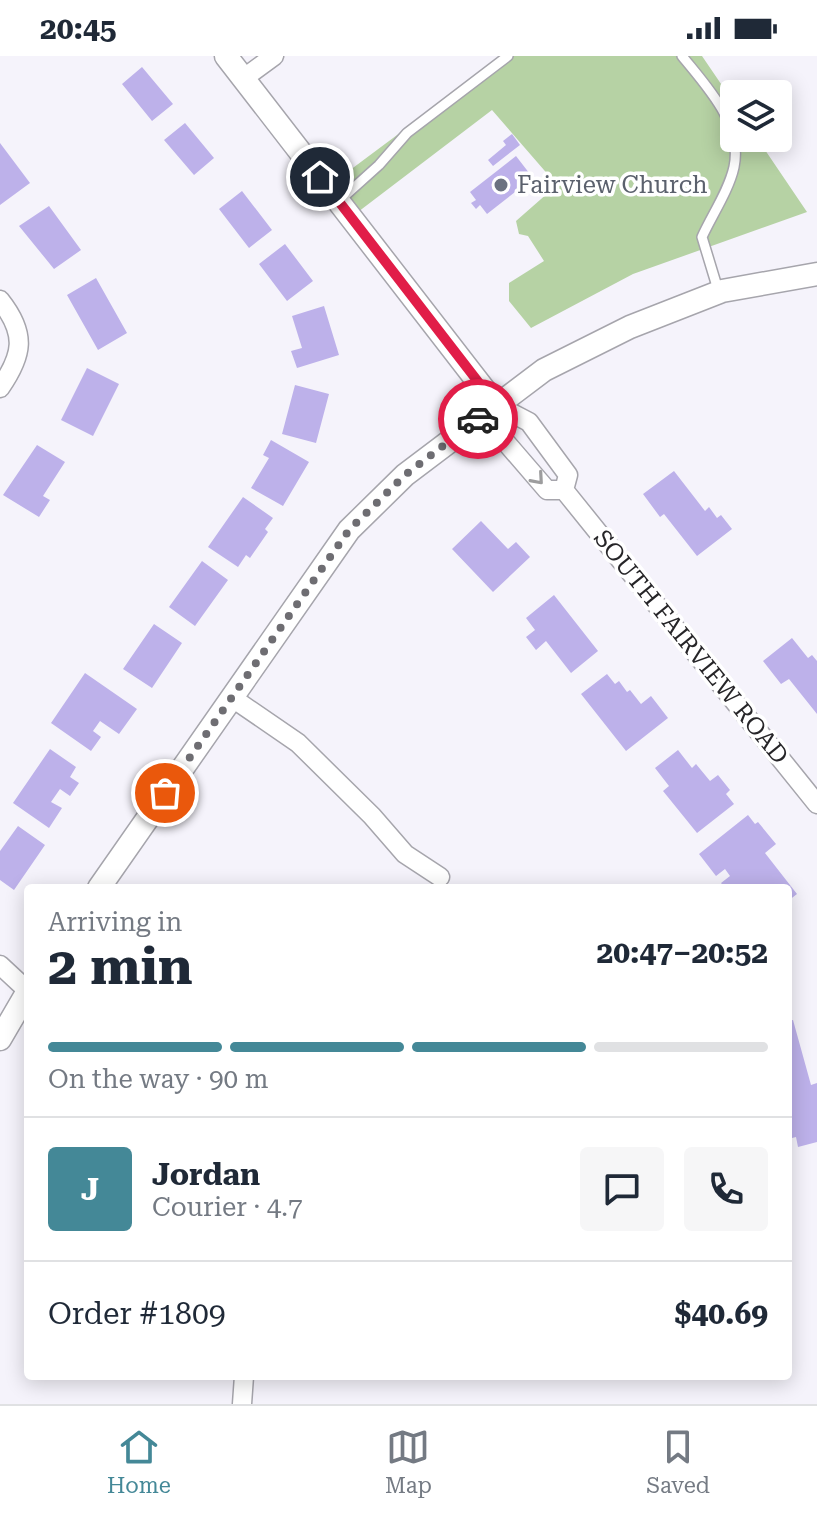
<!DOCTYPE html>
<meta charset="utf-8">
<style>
body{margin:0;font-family:"Roboto Serif",serif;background:#f6f6f7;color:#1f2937;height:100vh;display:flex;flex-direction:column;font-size:30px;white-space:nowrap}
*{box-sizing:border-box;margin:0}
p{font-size:26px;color:#747a83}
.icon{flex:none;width:44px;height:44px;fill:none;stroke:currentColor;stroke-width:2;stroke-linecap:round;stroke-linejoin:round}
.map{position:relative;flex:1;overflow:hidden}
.side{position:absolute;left:24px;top:828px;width:768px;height:496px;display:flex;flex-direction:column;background:#fff;border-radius:8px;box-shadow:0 4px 20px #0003}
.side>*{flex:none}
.controls{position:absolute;left:720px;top:24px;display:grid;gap:16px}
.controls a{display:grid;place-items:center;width:72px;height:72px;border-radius:8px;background:#fff;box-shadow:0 4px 20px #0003;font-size:40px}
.pin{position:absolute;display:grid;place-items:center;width:68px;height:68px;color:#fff;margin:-34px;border:4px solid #fff;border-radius:50%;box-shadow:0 2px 8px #0007}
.courier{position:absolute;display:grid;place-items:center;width:80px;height:80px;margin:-40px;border:6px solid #e11d48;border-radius:50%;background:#fff;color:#222;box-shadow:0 2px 10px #0007}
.overview em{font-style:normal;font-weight:700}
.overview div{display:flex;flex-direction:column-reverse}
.overview{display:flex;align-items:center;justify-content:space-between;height:136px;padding:0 24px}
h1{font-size:52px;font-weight:700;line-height:60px}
.bar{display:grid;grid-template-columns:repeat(4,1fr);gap:12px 8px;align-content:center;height:96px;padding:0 24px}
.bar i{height:10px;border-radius:6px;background:#e0e1e3}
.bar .active{background:#448897}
.bar p{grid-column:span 4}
.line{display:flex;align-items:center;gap:20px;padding:0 24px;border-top:2px solid #e0e1e3}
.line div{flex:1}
.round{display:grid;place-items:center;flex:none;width:84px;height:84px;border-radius:8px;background:#f6f6f7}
.status{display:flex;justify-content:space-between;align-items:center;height:56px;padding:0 40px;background:#fff;direction:ltr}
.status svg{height:22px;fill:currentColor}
.tab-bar{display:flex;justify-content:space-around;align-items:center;height:112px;border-top:2px solid #e0e1e3;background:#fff;font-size:22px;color:#747a83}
.tab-bar a{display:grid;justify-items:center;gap:4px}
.tab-bar .active{color:#448897}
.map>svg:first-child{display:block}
.green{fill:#b6d2a4}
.building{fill:#bdb1ea}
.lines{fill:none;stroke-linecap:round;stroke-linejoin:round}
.service-casing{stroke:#a6a5ac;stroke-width:12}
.minor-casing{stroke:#a6a5ac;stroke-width:21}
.tertiary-casing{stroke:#a6a5ac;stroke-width:25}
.service{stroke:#fff;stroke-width:9}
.minor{stroke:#fff;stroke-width:18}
.tertiary{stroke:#fff;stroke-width:22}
.oneway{stroke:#9d9d9e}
.done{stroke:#6e6d72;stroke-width:8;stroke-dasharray:0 14.4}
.route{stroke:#e11d48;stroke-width:10}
.worship-dot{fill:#6b7280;stroke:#fff;stroke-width:3}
.labels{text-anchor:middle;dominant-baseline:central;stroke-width:7;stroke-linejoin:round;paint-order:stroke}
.worship-label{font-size:24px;fill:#5b616d;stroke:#fff;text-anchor:start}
.street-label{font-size:24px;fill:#262528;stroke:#fff}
</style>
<div class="status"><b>20:45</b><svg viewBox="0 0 49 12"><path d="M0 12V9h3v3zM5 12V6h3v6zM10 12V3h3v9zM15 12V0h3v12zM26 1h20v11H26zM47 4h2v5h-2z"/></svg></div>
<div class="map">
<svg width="817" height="1348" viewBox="0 0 817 1348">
<rect width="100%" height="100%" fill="#f5f3fb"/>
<path class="green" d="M503 0H702L734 47V82H757L807 156 633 218 531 272 509 245V227L544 205 528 180 519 178 516 165 557 129 492 54 354 159 330 129Z"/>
<path class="building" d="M142 11 173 48 152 65 122 28Z
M185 67 214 102 194 119 164 84Z
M512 78 520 89 493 110 488 104 506 89 503 85Z
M0 87 30 127 0 149Z
M516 100 533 122 487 158 480 149 476 153 471 147 476 144 470 136Z
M242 135 272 174 249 192 219 153Z
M49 150 81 194 54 213 19 170Z
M285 188 313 225 287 245 259 208Z
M96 222 127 277 98 294 67 239Z
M324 250 339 299 297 312 291 295 302 292 292 260Z
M87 312 119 328 93 380 61 364Z
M295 329 329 338 316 387 282 378Z
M271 384 309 406 283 450 251 432 269 402 263 399Z
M37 389 65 406 43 440 50 444 39 461 3 439Z
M674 415 705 455 709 451 717 462 721 459 732 473 697 500 664 458 660 461 643 438Z
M243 441 273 462 265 473 268 476 250 502 246 499 238 511 208 491Z
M481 465 508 493 516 486 530 501 493 536 452 493Z
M202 505 228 524 195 570 169 551Z
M554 539 598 595 571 617 546 585 536 594 526 581 535 574 526 562Z
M154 568 182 587 152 632 123 613Z
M792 582 808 602 812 599 817 605V658L789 623 781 628 763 605Z
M85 617 137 653 119 678 100 665 93 675 101 681 91 695 51 667Z
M607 618 615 628 619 625 627 636 630 634 641 648 651 640 668 662 626 695 581 638Z
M50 693 76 711 70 721 79 727 70 740 60 733 51 746 62 752 49 772 13 747Z
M678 694 692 712 696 708 710 725 718 719 730 734 726 738 734 748 697 777 663 735 669 730 655 712Z
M748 759 755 768 758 766 776 788 765 797 797 838 788 845V832H725L721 827 730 820 725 813 716 820 699 798Z
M18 770 45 789 14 834 0 824V795Z
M793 964 811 1029 817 1027V1086L798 1091 796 1081 788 1083V965Z"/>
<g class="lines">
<defs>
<path id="service" d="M682 0C707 31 743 68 734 111 729 134 712 159 702 181L719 237
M339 145 379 109 407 77 508 0"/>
<path id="minor" d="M244 22 274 0
M0 244C27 278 23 299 0 332
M496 349 503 383 547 434H564
M496 349 529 366 568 419 564 434
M564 434 817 748
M231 641 298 687 372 760 405 798 440 821
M0 909 28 935
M242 1348 244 1320"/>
<path id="tertiary" d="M226 0 496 349
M99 832 349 474 405 419 544 314 630 271 722 235 817 218
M0 983 28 935"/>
</defs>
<use href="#service" class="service-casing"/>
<use href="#minor" class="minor-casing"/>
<use href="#tertiary" class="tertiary-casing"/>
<use href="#service" class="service"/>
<use href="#minor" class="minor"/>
<use href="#tertiary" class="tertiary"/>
</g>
<defs><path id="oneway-chevron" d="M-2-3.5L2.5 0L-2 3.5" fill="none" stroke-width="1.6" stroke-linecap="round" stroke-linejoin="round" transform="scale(2)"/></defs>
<use class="oneway" href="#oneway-chevron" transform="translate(538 423) rotate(49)"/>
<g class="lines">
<path class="done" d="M165 737 349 474 405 419 478 363"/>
<path class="route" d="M320 121 496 349 478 363"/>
</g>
<circle class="worship-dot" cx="501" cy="129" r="8"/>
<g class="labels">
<g class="worship-label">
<text x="517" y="129">Fairview Church</text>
</g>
<g class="street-label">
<text transform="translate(691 591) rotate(51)">SOUTH FAIRVIEW ROAD</text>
</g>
</g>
</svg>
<div class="controls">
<a><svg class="icon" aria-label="layers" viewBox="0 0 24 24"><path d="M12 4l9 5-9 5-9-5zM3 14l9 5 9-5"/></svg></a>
</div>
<div class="pin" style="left:165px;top:737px;background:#ea580c"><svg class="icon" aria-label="bag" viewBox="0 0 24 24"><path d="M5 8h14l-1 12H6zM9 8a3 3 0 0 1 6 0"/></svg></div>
<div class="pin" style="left:320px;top:121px;background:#1f2937"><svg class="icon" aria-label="home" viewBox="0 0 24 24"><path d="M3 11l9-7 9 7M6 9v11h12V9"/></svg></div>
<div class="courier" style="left:478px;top:363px"><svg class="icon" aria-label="car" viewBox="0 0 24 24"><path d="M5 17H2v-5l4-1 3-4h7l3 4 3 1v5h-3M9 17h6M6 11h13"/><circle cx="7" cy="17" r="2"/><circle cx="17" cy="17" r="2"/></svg></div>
<section class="side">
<div class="overview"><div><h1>2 min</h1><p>Arriving in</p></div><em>20:47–20:52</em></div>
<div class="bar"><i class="active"></i><i class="active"></i><i class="active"></i><i></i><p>On the way · 90 m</p></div>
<div class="line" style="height:144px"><b class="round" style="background:#448897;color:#fff">J</b><div><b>Jordan</b><p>Courier · 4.7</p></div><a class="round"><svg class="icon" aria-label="chat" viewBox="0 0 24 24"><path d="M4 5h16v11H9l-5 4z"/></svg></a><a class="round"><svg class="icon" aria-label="phone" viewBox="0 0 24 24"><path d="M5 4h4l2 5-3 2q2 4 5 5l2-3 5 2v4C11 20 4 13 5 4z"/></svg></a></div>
<div class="line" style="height:104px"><div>Order #1809</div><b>$40.69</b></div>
</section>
</div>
<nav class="tab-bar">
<a class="active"><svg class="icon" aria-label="home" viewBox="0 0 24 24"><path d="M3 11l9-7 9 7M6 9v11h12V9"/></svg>Home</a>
<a><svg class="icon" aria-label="map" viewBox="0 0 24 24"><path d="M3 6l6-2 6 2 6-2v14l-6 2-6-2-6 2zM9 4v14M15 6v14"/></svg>Map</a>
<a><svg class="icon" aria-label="saved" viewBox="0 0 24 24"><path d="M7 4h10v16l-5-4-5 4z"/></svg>Saved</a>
</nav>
